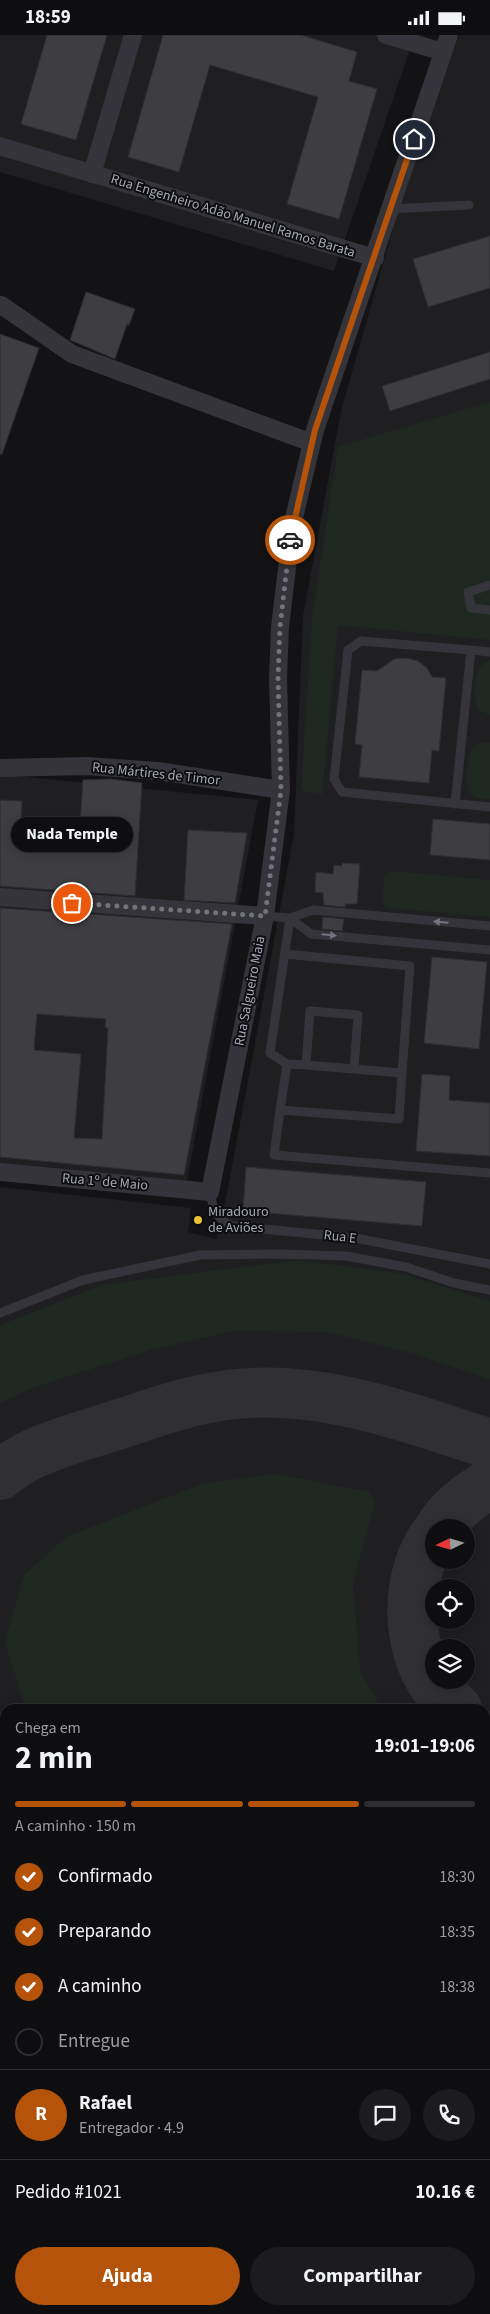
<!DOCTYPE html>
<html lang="pt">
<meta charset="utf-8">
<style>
body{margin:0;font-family:"Source Sans 3",sans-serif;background:#1c1c1e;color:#f1f3f6;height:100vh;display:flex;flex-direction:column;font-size:19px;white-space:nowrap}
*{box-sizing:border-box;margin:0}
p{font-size:16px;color:#9b9c9f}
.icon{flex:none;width:28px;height:28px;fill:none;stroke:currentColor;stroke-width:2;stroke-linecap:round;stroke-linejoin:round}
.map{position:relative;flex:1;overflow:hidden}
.side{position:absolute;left:0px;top:1669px;width:490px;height:611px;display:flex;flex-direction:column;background:#0e0e10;border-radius:15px 15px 0 0;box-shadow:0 2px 12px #0003,0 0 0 1px #2e2e30}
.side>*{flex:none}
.needle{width:32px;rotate:265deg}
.controls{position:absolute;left:425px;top:1484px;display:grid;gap:10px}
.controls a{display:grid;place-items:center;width:50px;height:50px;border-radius:50%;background:#0e0e10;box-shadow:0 2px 12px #0003,0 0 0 1px #2e2e30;font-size:25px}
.pin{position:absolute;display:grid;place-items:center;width:42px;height:42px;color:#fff;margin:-21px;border:2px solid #fff;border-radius:50%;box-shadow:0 1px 5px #0007}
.courier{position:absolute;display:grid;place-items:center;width:50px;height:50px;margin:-25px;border:4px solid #b45309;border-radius:50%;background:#fff;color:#222;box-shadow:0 1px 6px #0007}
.bubble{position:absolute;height:35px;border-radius:18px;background:#0e0e10;box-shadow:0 2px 12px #0003,0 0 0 1px #2e2e30;font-size:16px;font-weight:700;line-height:35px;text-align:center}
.summary em{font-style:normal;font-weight:700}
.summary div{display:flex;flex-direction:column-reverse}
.summary{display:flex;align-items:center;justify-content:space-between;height:85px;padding:0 15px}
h1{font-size:32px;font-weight:700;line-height:38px}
.bar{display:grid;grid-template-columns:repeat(4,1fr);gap:8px 5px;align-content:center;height:60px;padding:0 15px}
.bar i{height:6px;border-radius:4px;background:#2e2e30}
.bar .selected{background:#b45309}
.bar p{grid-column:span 4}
.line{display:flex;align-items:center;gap:12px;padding:0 15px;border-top:1px solid #2e2e30}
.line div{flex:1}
.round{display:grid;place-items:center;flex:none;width:52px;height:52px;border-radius:26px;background:#1c1c1e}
ol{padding:0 15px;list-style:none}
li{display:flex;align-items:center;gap:15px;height:55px}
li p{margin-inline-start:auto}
li .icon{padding:5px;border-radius:50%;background:#b45309;color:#fff;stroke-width:4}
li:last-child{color:#9b9c9f}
li i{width:28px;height:28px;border:2px solid #2e2e30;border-radius:50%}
.action{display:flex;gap:10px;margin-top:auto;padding:10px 15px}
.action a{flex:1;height:58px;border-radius:30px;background:#b45309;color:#fff;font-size:20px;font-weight:700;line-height:58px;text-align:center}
.action a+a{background:#1c1c1e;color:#f1f3f6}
.status{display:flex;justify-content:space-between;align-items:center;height:35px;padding:0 25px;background:#0e0e10;direction:ltr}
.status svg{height:14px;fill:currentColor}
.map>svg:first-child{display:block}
.built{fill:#1f1f22;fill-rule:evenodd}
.green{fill:#1f2721}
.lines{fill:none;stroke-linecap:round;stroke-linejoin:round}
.taxiway{stroke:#303034;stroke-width:50}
.runway{stroke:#303034;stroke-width:125}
.building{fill:#3d3d42;stroke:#2e2d31;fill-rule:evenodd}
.lane{stroke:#34343a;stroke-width:9}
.street{stroke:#34343a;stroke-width:18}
.oneway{fill:#72747e}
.done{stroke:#72747d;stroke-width:5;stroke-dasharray:0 9}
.route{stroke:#b45309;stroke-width:6}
.poi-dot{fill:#ebc335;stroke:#0e0e10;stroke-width:2}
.labels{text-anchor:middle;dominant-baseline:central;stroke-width:4;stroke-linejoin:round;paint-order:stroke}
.street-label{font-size:14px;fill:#a5a8b5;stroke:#0e0e10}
.poi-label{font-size:14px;fill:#a5a8b5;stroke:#0e0e10;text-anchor:start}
</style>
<div class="status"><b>18:59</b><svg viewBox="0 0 49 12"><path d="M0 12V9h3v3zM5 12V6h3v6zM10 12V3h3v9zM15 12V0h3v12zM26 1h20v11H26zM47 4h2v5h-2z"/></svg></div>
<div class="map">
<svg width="490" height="2279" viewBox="0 0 490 2279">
<rect width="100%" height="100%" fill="#131315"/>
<path class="built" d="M0 0H415L334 236 0 137Z
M459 0H490V2279H0V1152L191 1173 188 1197 216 1204 226 1163 294 799 303 581 341 376 408 141ZM434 1492H466V1525H434ZM434 1552H466V1585H434ZM434 1612H466V1645H434ZM5 1674H485V2275H5Z
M16 741 258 765 187 1146 0 1129V742Z"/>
<path class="green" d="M490 367V605L338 590 322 760 301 755 312 584 338 412Z
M490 625V680L478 675C472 661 473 630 490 625Z
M481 708H490V764C484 764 476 764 471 759 464 752 467 728 470 719 472 713 476 710 481 708Z
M390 836 490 845V882L387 873 382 867 384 842Z
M297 1225 399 1238 490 1266V1344L415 1319 328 1297 233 1296 150 1315 32 1353 0 1368V1290L102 1250Z
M277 1439 369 1457 375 1466 353 1549 360 1636 382 1674 25 1672 5 1607 24 1540 66 1502 204 1448Z
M485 1798 490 1804V1852L485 1851Z
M0 1871 5 1873V2130L0 2132Z
M490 2092V2279H0V2241L5 2240V2275H485V2093Z"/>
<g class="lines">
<path class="taxiway" d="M0 1440C30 1414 71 1405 107 1393 146 1381 186 1365 228 1360 318 1348 406 1382 490 1409
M440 1492C453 1473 470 1460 490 1449
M434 1501C405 1542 405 1610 435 1652 441 1660 450 1667 457 1674
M485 1701 490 1705
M0 1772 5 1776
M485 2030 490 2028
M0 2186 5 2185"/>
<path class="runway" d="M0 1782 5 1784
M485 1937 490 1939"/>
</g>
<path class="building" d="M47 0H107L76 105 21 89Z
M163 0H301L357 17 349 46 377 54 339 184 287 169 318 62 210 30 179 137 128 122Z
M490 201V253L428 272 413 224Z
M86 257 135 274 129 290 127 289 115 324 70 305Z
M0 299 39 313 2 419H0Z
M490 317V344L390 376 382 351Z
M406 623 418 626 427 633 432 642 446 643 439 716 432 715 429 748 359 742 362 710 355 709 362 635 377 636 394 624Z
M111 744 142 748 135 861 0 851V765L22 766 21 785 80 789 83 745Z
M433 784 490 789V825L430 820Z
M188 795 247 798 235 868 184 865Z
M342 828 360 829 357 869H345V872L324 870 323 858 315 857 316 837 333 839 334 830 342 831Z
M0 873 232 889 184 1140 0 1122ZM37 979 106 984 105 992 108 993 102 1104 74 1103 81 1019 34 1015Z
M323 882 344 884 342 896 322 894Z
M432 922 487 927 479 1014 424 1008Z
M422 1039 450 1041 449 1065 490 1068V1121L416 1116Z
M246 1132 426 1147 422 1191 243 1176Z"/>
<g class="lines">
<path class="lane" d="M390 174 469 170
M490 550 468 557 471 573 490 575
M471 615 361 606 348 615 334 744 342 757 490 772
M455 769 471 615 490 617
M265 881 290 883 270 1018 287 1029 306 1030 310 976 358 980 354 1034
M490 891 313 875 290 883 311 899 490 915
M285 919 410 931 402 1038 306 1030
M287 1029 280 1075 399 1084 402 1038
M280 1075 274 1120 490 1138
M210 1157C213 1174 215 1183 232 1191L355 1203 490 1229
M0 1278 83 1245 200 1220 278 1219 346 1221 406 1232 454 1248 490 1255"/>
<path class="street" d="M386 0 443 17
M0 111 375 223
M92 139 133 0
M1 270 72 319 312 408
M0 733 87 731 158 736 281 755
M0 862 265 881
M0 1137 210 1157 265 881 281 755 278 643 280 592 292 491 315 395 449 0"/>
</g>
<defs><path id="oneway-solid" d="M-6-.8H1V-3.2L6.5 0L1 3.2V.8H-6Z" transform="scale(1.25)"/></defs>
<g class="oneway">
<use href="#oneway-solid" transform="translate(441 887) rotate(-175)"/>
<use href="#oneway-solid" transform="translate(329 900) rotate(5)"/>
</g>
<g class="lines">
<path class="done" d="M72 868 265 881 281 755 278 643 280 592 290 505"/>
<path class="route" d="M290 505 315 395 414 104"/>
</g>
<circle class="poi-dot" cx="198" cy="1185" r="5"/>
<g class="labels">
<g class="street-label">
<text transform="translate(233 181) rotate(17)">Rua Engenheiro Adão Manuel Ramos Barata</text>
<text transform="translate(156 739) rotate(6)">Rua Mártires de Timor</text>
<text transform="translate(250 956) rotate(-79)">Rua Salgueiro Maia</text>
<text transform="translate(105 1147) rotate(5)">Rua 1º de Maio</text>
<text transform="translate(340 1202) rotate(7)">Rua E</text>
</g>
<g class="poi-label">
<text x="208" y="1177">Miradouro<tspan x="208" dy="16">de Aviões</tspan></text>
</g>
</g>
</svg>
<div class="controls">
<a><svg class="needle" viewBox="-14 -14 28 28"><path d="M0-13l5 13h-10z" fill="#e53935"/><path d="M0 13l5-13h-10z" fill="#9b9c9f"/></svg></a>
<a><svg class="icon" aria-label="locate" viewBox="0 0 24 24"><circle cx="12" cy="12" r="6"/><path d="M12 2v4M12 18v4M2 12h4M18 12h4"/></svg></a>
<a><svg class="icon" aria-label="layers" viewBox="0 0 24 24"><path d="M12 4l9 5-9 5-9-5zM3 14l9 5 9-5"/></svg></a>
</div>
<div class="pin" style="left:72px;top:868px;background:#ea580c"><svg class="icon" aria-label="bag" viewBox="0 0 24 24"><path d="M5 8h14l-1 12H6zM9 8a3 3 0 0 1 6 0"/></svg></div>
<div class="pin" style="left:414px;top:104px;background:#1f2937"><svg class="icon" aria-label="home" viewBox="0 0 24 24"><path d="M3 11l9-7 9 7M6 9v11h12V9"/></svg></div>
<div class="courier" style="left:290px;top:505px"><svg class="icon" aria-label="car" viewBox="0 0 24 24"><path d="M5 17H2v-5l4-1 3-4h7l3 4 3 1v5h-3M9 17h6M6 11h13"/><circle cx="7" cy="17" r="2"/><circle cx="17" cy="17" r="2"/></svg></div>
<div class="bubble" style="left:11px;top:782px;width:122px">Nada Temple</div>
<section class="side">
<div class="summary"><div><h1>2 min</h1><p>Chega em</p></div><em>19:01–19:06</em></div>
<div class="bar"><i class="selected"></i><i class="selected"></i><i class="selected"></i><i></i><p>A caminho · 150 m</p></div>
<ol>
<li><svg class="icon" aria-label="check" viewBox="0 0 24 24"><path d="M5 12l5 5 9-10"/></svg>Confirmado<p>18:30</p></li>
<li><svg class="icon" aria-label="check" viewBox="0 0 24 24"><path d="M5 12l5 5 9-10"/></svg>Preparando<p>18:35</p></li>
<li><svg class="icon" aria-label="check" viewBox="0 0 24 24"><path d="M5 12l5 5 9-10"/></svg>A caminho<p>18:38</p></li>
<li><i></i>Entregue</li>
</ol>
<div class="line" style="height:90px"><b class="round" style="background:#b45309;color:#fff">R</b><div><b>Rafael</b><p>Entregador · 4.9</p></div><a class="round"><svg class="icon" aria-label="chat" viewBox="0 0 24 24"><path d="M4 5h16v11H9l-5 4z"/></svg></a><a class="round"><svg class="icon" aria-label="phone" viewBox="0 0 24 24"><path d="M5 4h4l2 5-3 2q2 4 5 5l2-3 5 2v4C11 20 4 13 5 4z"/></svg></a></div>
<div class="line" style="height:65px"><div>Pedido #1021</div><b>10.16 €</b></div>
<div class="action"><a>Ajuda</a><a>Compartilhar</a></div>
</section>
</div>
